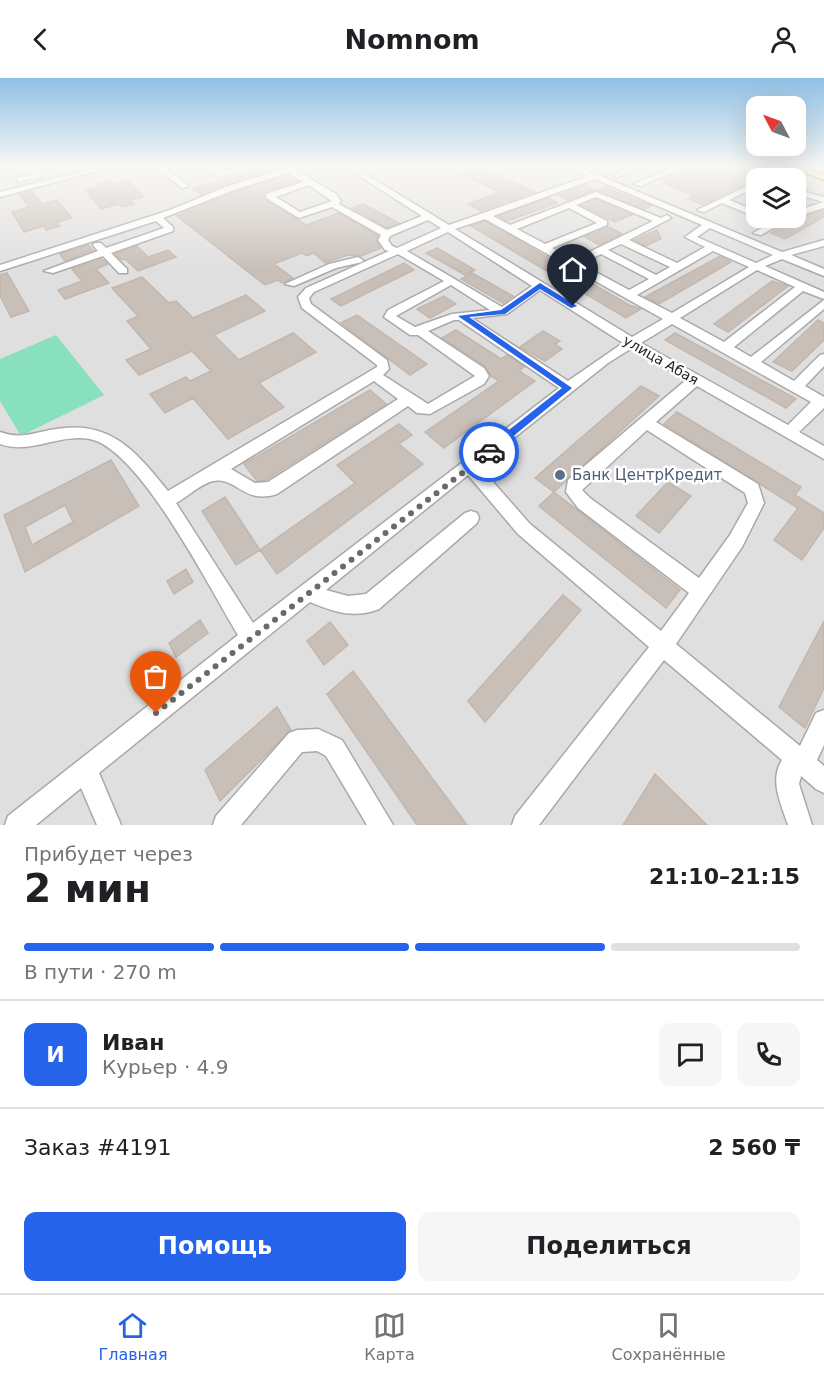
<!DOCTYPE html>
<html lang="ru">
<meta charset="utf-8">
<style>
body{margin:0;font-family:"DejaVu Sans",sans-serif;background:#f6f6f6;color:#202124;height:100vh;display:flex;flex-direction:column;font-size:22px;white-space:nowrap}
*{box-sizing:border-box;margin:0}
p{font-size:20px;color:#757577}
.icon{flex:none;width:33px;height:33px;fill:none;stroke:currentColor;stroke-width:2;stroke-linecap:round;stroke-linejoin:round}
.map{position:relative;height:747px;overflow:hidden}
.drawer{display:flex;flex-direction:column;background:#fff;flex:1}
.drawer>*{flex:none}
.needle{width:39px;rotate:311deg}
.controls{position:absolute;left:746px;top:18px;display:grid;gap:12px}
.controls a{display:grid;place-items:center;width:60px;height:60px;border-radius:12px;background:#fff;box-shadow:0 6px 24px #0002;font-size:30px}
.pin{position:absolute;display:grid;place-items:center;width:51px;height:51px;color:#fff;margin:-62px -26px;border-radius:50% 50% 50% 0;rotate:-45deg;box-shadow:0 0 6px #0007}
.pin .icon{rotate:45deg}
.courier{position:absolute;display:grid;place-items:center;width:60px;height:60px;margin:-30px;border:4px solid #2563eb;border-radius:50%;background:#fff;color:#222;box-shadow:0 2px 8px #0007}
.head em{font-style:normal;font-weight:800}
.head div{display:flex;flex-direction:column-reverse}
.head{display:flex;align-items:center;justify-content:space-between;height:102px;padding:0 24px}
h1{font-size:39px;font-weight:800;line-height:45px}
.bar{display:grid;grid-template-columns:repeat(4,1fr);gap:9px 6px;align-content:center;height:72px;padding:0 24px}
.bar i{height:8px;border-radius:4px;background:#e0e0e0}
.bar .current{background:#2563eb}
.bar p{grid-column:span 4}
.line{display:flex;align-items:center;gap:15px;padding:0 24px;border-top:2px solid #e0e0e0}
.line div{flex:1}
.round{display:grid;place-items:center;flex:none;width:63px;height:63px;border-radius:12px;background:#f6f6f6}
.button{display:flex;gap:12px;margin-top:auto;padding:12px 24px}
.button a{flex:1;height:69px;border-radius:12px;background:#2563eb;color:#fff;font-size:24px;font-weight:800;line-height:69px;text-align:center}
.button a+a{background:#f6f6f6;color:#202124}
header{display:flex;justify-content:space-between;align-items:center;height:78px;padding:0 24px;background:#fff;font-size:27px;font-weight:800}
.tabs{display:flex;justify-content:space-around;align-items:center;height:84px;border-top:2px solid #e0e0e0;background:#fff;font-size:16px;color:#757577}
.tabs a{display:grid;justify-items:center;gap:3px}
.tabs .current{color:#2563eb}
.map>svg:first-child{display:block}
.residential{fill:#e0dfdf;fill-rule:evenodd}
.pitch{fill:#88e0be}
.building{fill:#c7bfb8;stroke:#c4b6ab;stroke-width:1.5;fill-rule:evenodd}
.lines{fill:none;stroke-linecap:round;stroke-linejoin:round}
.minor-casing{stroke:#a9a9a9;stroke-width:3}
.major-casing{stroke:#a06b00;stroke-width:3}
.minor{fill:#fff;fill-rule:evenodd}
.major{fill:#fcd6a4;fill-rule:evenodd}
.route{fill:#2563eb}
.done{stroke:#6b6a68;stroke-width:6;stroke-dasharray:0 10.8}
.service-dot{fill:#5c6f8a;stroke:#fff;stroke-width:2}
.labels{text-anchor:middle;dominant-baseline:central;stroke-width:5;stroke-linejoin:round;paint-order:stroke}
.far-street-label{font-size:14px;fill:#222;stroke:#fff}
.service-label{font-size:15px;fill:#4e5e75;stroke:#fff;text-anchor:start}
</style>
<header><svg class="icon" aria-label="back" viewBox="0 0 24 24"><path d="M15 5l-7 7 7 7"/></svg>Nomnom<svg class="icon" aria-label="person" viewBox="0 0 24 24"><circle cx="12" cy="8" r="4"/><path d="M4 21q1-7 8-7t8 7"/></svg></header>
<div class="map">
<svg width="824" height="747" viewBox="0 0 824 747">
<rect width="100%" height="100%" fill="#f2efe9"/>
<path class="residential" d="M0 89H796L824 99V747H0ZM756 100H795V140H756Z"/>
<path class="pitch" d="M56 257 104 317 21 358 0 323V281Z"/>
<path class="building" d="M266 89H283L201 117 193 111Z
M472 89H481L535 114 481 133 468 126 500 114 455 94Z
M688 89 698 93 709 89H739L760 100 703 127 688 120 694 118 664 105 669 104 663 101Z
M288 97 298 103 265 114 261 119 306 147 339 135 378 158 376 163 381 170 361 178 348 177 325 185 314 175 307 178 302 175 274 186 293 200 282 205 278 202 265 207 177 138 235 114Z
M127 102 144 119 130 122 134 126 122 129 119 126 101 131 86 113 101 109 98 106 109 103 113 106Z
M585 107 595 112 568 122 558 117Z
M604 109 651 128 644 131 595 112Z
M32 113 42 126 57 122 72 140 57 144 60 148 46 152 44 148 24 154 12 134 29 129 19 116Z
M548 120 557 125 507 143 499 138Z
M596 121 632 137 615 144 581 127Z
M363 126 399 145 387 150 352 130Z
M824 132V139L785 161 771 155 798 140Z
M485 143 629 227 641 231 626 240 471 148Z
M609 149 622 156 599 167 585 159Z
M657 152 661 161 646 168 634 162Z
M88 167 93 172 65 183 60 176Z
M137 168 148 179 168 172 176 179 138 193 125 181 121 182 115 176Z
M437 170 475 192 465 197 426 175Z
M720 178 731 184 659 226 645 219Z
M102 181 108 186 96 191 109 205 65 221 58 212 82 203 72 191Z
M404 185 414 192 341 228 331 221Z
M7 195 29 233 11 239 0 218V197Z
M472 195 513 218 503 225 461 201Z
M142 199 169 225 176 223 193 240 246 217 265 233 214 257 239 282 293 255 316 274 259 305 284 329 228 361 193 320 165 335 150 316 186 299 190 303 211 293 192 273 139 297 126 282 151 271 127 243 138 238 112 210Z
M772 203 788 208 728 254 714 246Z
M444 218 456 226 430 240 417 231Z
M357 237 427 286 410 297 341 245Z
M818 242 824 245V262L792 293 773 284Z
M456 252 501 281 507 277 524 289 519 293 535 303 444 370 425 354 499 303 491 298 485 288 442 260Z
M543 253 560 263 555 266 562 271 545 283 520 269Z
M675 255 690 263 796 321 786 330 665 262Z
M641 308 659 318 554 414 535 400Z
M370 312 386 326 266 402 257 403 244 386Z
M677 334 801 409 795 417 824 435V450L802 482 774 462 798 430 664 346Z
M399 346 412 357 399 366 423 386 277 496 260 472 355 405 337 387Z
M111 382 139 428 25 494 4 437ZM65 427 73 444 32 467 25 449Z
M668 404 691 418 659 455 636 438Z
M554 414 680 512 666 530 539 428Z
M225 419 260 472 236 487 202 433Z
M186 491 193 504 174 516 167 503Z
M563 517 581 532 485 644 468 623Z
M200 542 208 555 176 579 169 565Z
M824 543V610L805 650 779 629Z
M330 544 348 567 324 587 307 563Z
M353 593 467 747H417L327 616Z
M277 629 291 652 220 723 205 692Z
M655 696 707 747H623Z"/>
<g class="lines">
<defs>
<path id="minor" d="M0 89H7L0 92Z
M30 89H38L42 99 17 104V100L34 96Z
M99 89H112L0 119V114Z
M155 89H164L189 108 182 110Z
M203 89H212L222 94 240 89H252L221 99Z
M290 89H302L295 92 336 116 341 123 339 126 387 152 422 138 345 89H354L449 147 588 98 569 89H579L782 174 824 162V168L791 177 824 191V198L782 181 765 188 824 214V221L803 213 734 269 751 279 824 222V231L761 284 794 303 820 277 824 276V288L805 308 824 319V330L799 354 824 368V381L697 308 656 344 758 406 764 425 742 469 676 566 800 668 816 635 824 632V667L817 682 824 688V715L816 711 801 698 799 706 812 747H788C781 726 769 702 782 682L664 582 539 747H512L515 738 649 569 518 456 468 397 326 512 348 518 366 516 465 435 471 433 477 435 479 440 477 445 379 531C353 541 335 534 310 524L99 695 121 747H97L81 710 36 747H5L8 738 238 557C211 513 140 371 90 361 59 355 31 377 0 366V354C19 361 30 356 50 352 109 340 134 371 168 413L377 289V287L302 230 298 219 306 210 389 173 385 172 378 162 381 157 332 129 299 140 266 120V116L303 104 288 95 234 112 163 140 173 149V153L111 175 127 191V195H119L103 178 53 195 44 193 98 173 93 167 95 165H101L106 170 164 150 156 143 0 193V187L170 132 228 108ZM595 101 702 147 685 159 705 169 677 185 629 162 671 140 667 137 661 140 596 114 510 147 493 138ZM309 107 332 123 300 134 276 119ZM596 119 653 143 573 182 552 170 607 147V143L576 127ZM569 130 597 145 545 166 517 151ZM485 141 663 241 632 259 455 151ZM428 142 441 150 397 170 392 168 388 162 390 158ZM710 150 773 177 756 185 697 159ZM448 154 532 208 502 229 407 173ZM621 166 670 189 656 197 608 172ZM713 173 749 189 672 235 637 217ZM398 176 444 203 388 232 384 239 410 257H418L475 298 428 326 383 297 389 291 387 282 311 226 309 220 314 214ZM601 176 649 201 629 212 581 186ZM757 192 795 209 724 264 680 240ZM451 207 490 232 452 236 415 249 396 238ZM540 212 623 265 568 303 472 240 507 236ZM454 242H459L559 310 253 545 176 425C187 419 202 405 213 403 236 398 244 427 277 416L408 328 417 335 430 336 484 306 489 298 484 290 428 253ZM672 246 811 324 788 347 641 265ZM632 270 686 302 568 402 566 414 578 430 689 515 661 553 530 446 479 388 608 285ZM374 303 398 321 268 404 255 405 231 391ZM647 352 745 415 748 425 730 457 699 500 590 420 582 412Z
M622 89H633L638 92 615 100V96L627 92Z
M674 89H684L641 108 634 106Z
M741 89C751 89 762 95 770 94 779 92 785 89 795 89L771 100H762L763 98Z
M756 104V109L729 122 756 133V139L722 125 704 134 697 132Z
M795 111 824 119V130L795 139V133L824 124 795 116Z
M781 140H791L761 157 753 155Z
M358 179 363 182 362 184 336 190 294 208 285 206 329 186Z
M318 651 342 662 393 747H367L326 678 317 673 302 674 241 747H213L216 738 289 655 297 652Z"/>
<path id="major" d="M791 89H804L824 96V102Z"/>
</defs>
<use href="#minor" class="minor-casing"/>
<use href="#major" class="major-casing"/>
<use href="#minor" class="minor"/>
<use href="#major" class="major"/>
</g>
<linearGradient id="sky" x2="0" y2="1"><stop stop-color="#8fc0e4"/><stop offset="0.46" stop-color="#f9f8f5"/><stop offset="1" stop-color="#f9f8f5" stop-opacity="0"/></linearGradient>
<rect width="824" height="193" fill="url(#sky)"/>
<path class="route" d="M540 205 577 228 571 230 540 211 505 236 469 239 572 310 489 378 485 376V371L562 310 458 238 501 232Z"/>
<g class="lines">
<path class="done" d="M156 635 489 374"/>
</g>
<circle class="service-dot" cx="560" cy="397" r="6"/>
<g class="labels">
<g class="far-street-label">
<text transform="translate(661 282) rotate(30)">улица Абая</text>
</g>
<g class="service-label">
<text x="572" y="397">Банк ЦентрКредит</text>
</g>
</g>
</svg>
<div class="controls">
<a><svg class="needle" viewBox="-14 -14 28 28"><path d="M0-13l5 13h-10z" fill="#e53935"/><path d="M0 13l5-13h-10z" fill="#757577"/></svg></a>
<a><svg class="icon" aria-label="layers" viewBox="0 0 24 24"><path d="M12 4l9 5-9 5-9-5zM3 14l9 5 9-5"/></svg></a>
</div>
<div class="pin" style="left:156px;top:635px;background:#ea580c"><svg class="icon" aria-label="bag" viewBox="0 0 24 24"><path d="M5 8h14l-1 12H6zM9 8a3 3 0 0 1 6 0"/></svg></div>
<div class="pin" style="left:573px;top:228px;background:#1f2937"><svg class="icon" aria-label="home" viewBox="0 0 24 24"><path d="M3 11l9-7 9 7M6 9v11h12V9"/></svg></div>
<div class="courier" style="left:489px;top:374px"><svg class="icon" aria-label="car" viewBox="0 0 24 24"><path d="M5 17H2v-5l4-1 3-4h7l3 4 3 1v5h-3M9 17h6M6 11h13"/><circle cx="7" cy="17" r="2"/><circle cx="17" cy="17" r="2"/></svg></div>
</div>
<section class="drawer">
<div class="head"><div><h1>2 мин</h1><p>Прибудет через</p></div><em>21:10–21:15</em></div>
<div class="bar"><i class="current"></i><i class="current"></i><i class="current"></i><i></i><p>В пути · 270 m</p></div>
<div class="line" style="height:108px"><b class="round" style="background:#2563eb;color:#fff">И</b><div><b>Иван</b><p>Курьер · 4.9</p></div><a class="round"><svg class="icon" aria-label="chat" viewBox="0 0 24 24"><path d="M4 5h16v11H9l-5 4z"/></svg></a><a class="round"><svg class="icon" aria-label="phone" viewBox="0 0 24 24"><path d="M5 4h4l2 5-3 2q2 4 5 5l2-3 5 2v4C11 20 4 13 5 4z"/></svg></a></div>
<div class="line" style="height:78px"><div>Заказ #4191</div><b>2 560 ₸</b></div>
<div class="button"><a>Помощь</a><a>Поделиться</a></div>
</section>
<nav class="tabs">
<a class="current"><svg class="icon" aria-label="home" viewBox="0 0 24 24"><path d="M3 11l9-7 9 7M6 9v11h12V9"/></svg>Главная</a>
<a><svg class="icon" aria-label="map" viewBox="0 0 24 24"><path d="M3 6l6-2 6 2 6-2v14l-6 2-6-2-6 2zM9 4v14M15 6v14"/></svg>Карта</a>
<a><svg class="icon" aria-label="saved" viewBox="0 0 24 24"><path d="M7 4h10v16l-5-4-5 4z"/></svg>Сохранённые</a>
</nav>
